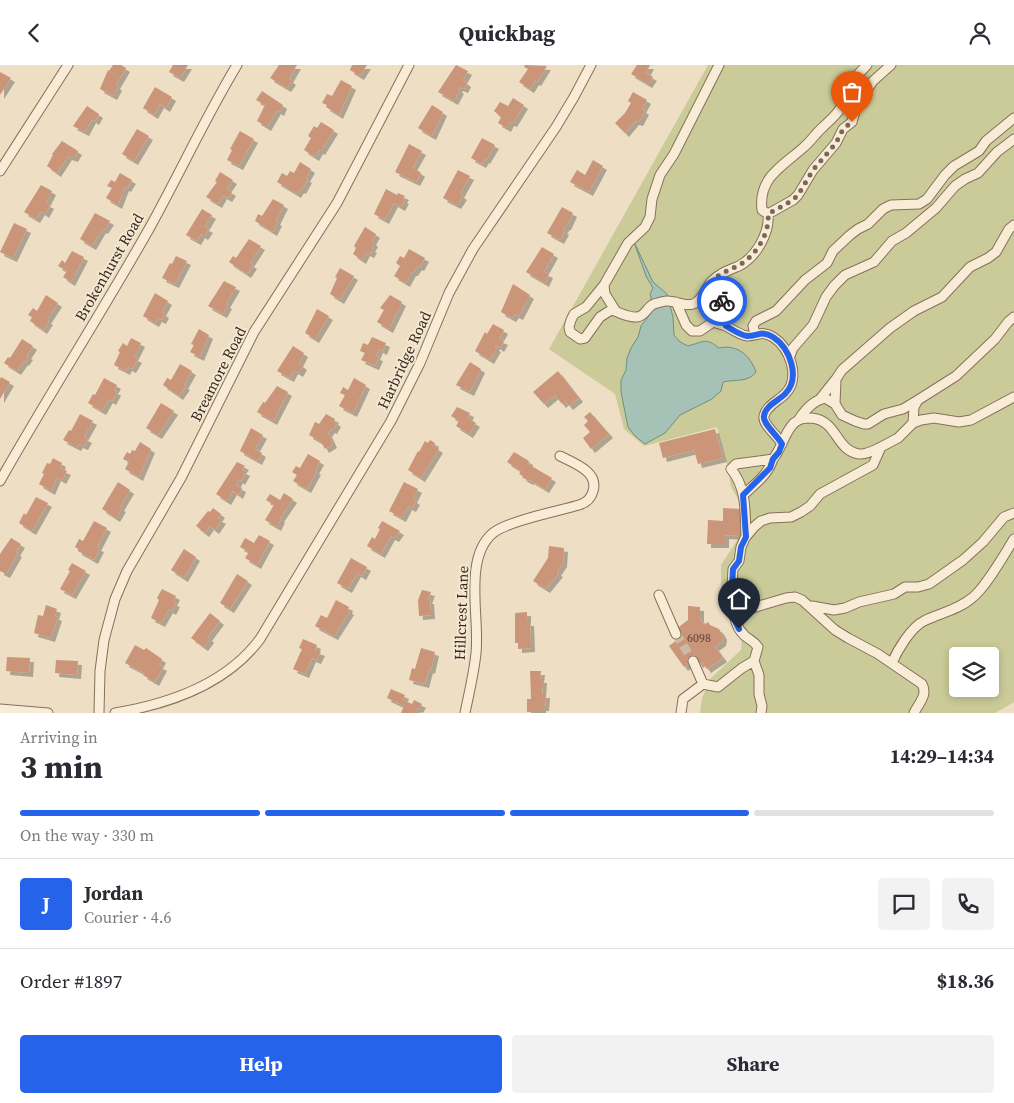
<!DOCTYPE html>
<meta charset="utf-8">
<style>
body{margin:0;font-family:"Source Serif 4",serif;background:#f2f2f3;color:#2b2b33;height:100vh;display:flex;flex-direction:column;font-size:19px;white-space:nowrap}
*{box-sizing:border-box;margin:0}
p{font-size:16px;color:#7c7c81}
.icon{flex:none;width:28px;height:28px;fill:none;stroke:currentColor;stroke-width:2;stroke-linecap:round;stroke-linejoin:round}
.map{position:relative;height:648px;overflow:hidden}
.panel{display:flex;flex-direction:column;background:#fff;flex:1}
.panel>*{flex:none}
.buttons{position:absolute;left:949px;top:582px;display:grid;gap:10px}
.buttons a{display:grid;place-items:center;width:50px;height:50px;border-radius:5px;background:#fff;box-shadow:0 2px 8px #0003;font-size:25px}
.pin{position:absolute;display:grid;place-items:center;width:42px;height:42px;color:#fff;margin:-51px -21px;border-radius:50% 50% 50% 0;rotate:-45deg;box-shadow:0 0 5px #0007}
.pin .icon{rotate:45deg}
.courier{position:absolute;display:grid;place-items:center;width:50px;height:50px;margin:-25px;border:4px solid #2563eb;border-radius:50%;background:#fff;color:#222;box-shadow:0 1px 6px #0007}
.headline em{font-style:normal;font-weight:700}
.headline div{display:flex;flex-direction:column-reverse}
.headline{display:flex;align-items:center;justify-content:space-between;height:85px;padding:0 20px}
h1{font-size:32px;font-weight:700;line-height:38px}
.bar{display:grid;grid-template-columns:repeat(4,1fr);gap:8px 5px;align-content:center;height:60px;padding:0 20px}
.bar i{height:6px;border-radius:4px;background:#e1e1e2}
.bar .selected{background:#2563eb}
.bar p{grid-column:span 4}
.line{display:flex;align-items:center;gap:12px;padding:0 20px;border-top:1px solid #e1e1e2}
.line div{flex:1}
.round{display:grid;place-items:center;flex:none;width:52px;height:52px;border-radius:5px;background:#f2f2f3}
.primary-button{display:flex;gap:10px;margin-top:auto;padding:10px 20px}
.primary-button a{flex:1;height:58px;border-radius:5px;background:#2563eb;color:#fff;font-size:20px;font-weight:700;line-height:58px;text-align:center}
.primary-button a+a{background:#f2f2f3;color:#2b2b33}
header{display:flex;justify-content:space-between;align-items:center;height:65px;padding:0 20px;background:#fff;font-size:22px;font-weight:700}
.map>svg:first-child{display:block}
.green{fill:#cacb98;fill-rule:evenodd}
.water{fill:#a6c1b6;stroke:#6d8f83}
.building{fill:#cb957a;filter:url(#shadow)}
.lines{fill:none;stroke-linecap:round;stroke-linejoin:round}
.minor-tunnel{stroke:#c9baa3;stroke-width:9;stroke-dasharray:9 4.5;stroke-linecap:butt}
.minor-casing{stroke:#886f5b;stroke-width:11}
.minor{stroke:#f8ecd7;stroke-width:9}
.done{stroke:#776858;stroke-width:5;stroke-dasharray:0 9}
.route{stroke:#2563eb;stroke-width:6}
.labels{text-anchor:middle;dominant-baseline:central;stroke-width:4;stroke-linejoin:round;paint-order:stroke}
.number-label{font-size:12px;fill:#5d4435}
.street-label{font-size:15px;fill:#38291e;stroke:#f5e8d3}
</style>
<header><svg class="icon" aria-label="back" viewBox="0 0 24 24"><path d="M15 5l-7 7 7 7"/></svg>Quickbag<svg class="icon" aria-label="person" viewBox="0 0 24 24"><circle cx="12" cy="8" r="4"/><path d="M4 21q1-7 8-7t8 7"/></svg></header>
<div class="map">
<svg width="1014" height="648" viewBox="0 0 1014 648">
<defs>
<filter id="shadow"><feDropShadow dx="4" dy="4" stdDeviation="0" flood-color="#0004"/></filter>
</defs>
<rect width="100%" height="100%" fill="#eddec4"/>
<path class="green" d="M708 0H1014V637L995 648H700L702 633 711 613 741 585 742 572 721 543V500L740 471 742 441 731 422 726 393 717 362 644 381 624 364 615 329 549 284ZM958 591H990V624H958Z"/>
<path class="water" d="M634 177 653 217 667 229 673 252 674 270 680 277 688 281C703 277 706 272 719 283 737 279 750 290 756 307 748 318 735 314 723 317L721 326 712 334 680 350 665 368 645 379 635 371 628 362 621 327V315L626 305 627 293 631 283 638 272 641 261 654 244 650 229 653 223 646 211Z"/>
<path class="building" d="M113 0H121L126 3 116 20 118 22 113 31 100 24 108 5 109 6Z
M173 0H188L180 13 169 7Z
M279 0H297L289 14 292 16 287 23 270 13Z
M352 0H367L360 11 350 5Z
M456 0 468 6 463 15 467 18 464 24 459 22 458 24 460 25 454 36 438 27Z
M525 0 547 1 537 17 535 16 530 24 519 17 528 4 524 2Z
M637 0H650L646 8 653 12 648 19 631 9Z
M0 7 11 13 0 30Z
M341 15 352 21 339 50 326 42 327 40 322 38 327 29 332 31Z
M155 22 172 32 166 43 160 39 154 50 143 43Z
M262 26 283 40 280 47 277 45 267 62 257 56 265 40 256 35Z
M633 27 647 35 642 44 645 46 639 57 635 56 625 68 615 58 625 48 631 38 628 36Z
M513 33 524 40 513 58 510 57 507 63 498 58 501 52 494 46 500 37 508 41Z
M432 40 443 47 432 71 418 63Z
M87 41 99 49 95 56 92 54 85 67 73 61Z
M321 57 334 65 321 86 319 85 315 92 304 85 311 73 308 71 314 61 317 63Z
M137 64 149 71 134 96 122 89Z
M240 66 254 74 239 101 227 95 232 85 230 84Z
M482 73 495 80 486 95 485 94 482 99 471 93Z
M62 76 78 86 74 93 68 91 57 108 47 101 53 90 52 89Z
M409 79 422 86 413 102 421 108 416 117 395 107Z
M593 95 603 101 589 127 570 117 577 105 585 110Z
M300 97 311 104 306 113 308 114 302 125 300 124 297 129 277 117 282 108 287 111 290 106 294 108Z
M458 105 470 111 460 129 463 131 457 140 443 133Z
M220 107 233 115 227 124 232 127 228 133 223 130 218 139 206 132 217 117 215 116Z
M120 108 132 115 127 123 125 122 118 140 106 133 112 123 107 121 111 115 115 117Z
M41 120 52 126 46 138 50 140 45 149 41 146 36 154 24 147Z
M386 124 397 130 398 128 405 131 403 134 405 135 401 142 394 138 385 155 374 149Z
M273 134 284 140 276 156 278 157 273 167 255 156 258 149 262 151Z
M562 142 573 148 567 161H566L563 165 565 166 560 175 547 168Z
M202 144 212 150 205 162 209 164 204 171 201 169 197 176 186 170Z
M95 148 110 156 104 165 102 164 92 181 80 174Z
M14 158 27 164 13 193 0 187Z
M365 162 376 169 372 176 374 178 371 183 373 184 370 189 366 187 362 195 353 189 356 183 354 181Z
M249 174 261 181 250 198 253 200 247 209 229 197 233 191 236 193Z
M542 182 554 189 544 207 549 209 545 218 526 207Z
M409 184 425 193 420 202 418 201 414 207H412L406 218 394 211 400 201 396 198 400 191 404 193Z
M72 186 84 192 71 217 63 212 67 206 58 201 62 195 65 198Z
M176 191 187 196 175 219 162 213 170 198 172 199Z
M340 203 354 211 340 235 330 229 337 213 335 212Z
M224 216 236 222 226 239 228 240 223 249 208 241Z
M513 219 530 230 519 251 515 249 512 253 501 247Z
M155 228 168 236 162 247 165 249 162 255 158 253 155 258 143 251Z
M46 230 58 238 47 255 49 256 43 265 30 256 32 252 28 250 33 243 37 246Z
M390 230 402 237 389 264 377 257 384 245 380 243Z
M317 244 329 251 315 274 305 268Z
M493 259 504 265 499 274 504 276 500 283 496 280 495 282 497 283 490 295 475 286 485 267 487 269Z
M199 264 209 270 200 292 190 287 194 280 191 279Z
M372 272 386 278 383 286 379 284 376 291 379 292 375 301 361 295 365 288 360 286 363 278 368 280Z
M131 273 141 278 134 292 138 294 132 304 128 302 126 306 114 300 120 287 118 286 123 278 127 281Z
M22 274 33 281 27 290 29 291 25 297 24 296 17 306 4 298 8 292 10 293Z
M293 281 304 288 299 298 303 301 299 308 294 305 290 313 277 306Z
M470 297 481 304 470 327 456 320Z
M180 299 192 306 184 320 186 321 179 331 163 320 167 313 171 315Z
M558 306 579 333 569 341 565 336 562 339 555 330 544 339 533 327Z
M1 312 10 317 0 334V314Z
M104 313 117 320 114 325 117 327 112 336 109 334 102 346 88 338 93 329 95 330Z
M354 313 366 320 353 348 339 341 345 330 340 328 343 322 348 325Z
M277 321 288 327 273 356 257 347 263 337 265 338Z
M161 338 174 346 158 370 146 363Z
M457 342 470 348 468 353 476 358 469 369 456 361 459 356 451 351Z
M590 347 609 369 591 384 583 373 590 367 584 360 588 356 584 352Z
M80 349 93 356 84 372 88 374 84 381 79 379 77 382 63 375 69 365 71 366Z
M326 349 335 354 334 356 337 358 333 365 331 364 328 368 333 379 325 384 321 377 309 370 315 357 319 359Z
M251 363 263 370 255 384 262 388 258 396 240 386Z
M715 364 723 393 698 399 694 385 663 393 659 378Z
M430 375 435 378 434 381 439 384 421 413 408 405 418 386 419 387 425 376 428 378Z
M140 377 151 384 139 412 125 404 129 397 123 394 127 387 130 389 132 385 135 386Z
M514 387 529 396 528 399 552 413 545 424 530 415 529 416 522 412 523 411 519 409 521 406 507 397Z
M308 389 320 396 315 405 317 406 307 424 293 416 297 410 292 407 296 401 300 403Z
M53 393 62 398 60 403 67 406 62 415 57 412 51 426 39 419 44 409 42 408 47 398 50 399Z
M237 397 245 401 242 405 246 407 241 416 239 414 236 420 242 423 239 430 233 426 227 436 216 429Z
M118 417 130 425 120 442 122 443 116 453 102 444Z
M404 417 418 424 413 434 416 436 412 443 408 441 402 453 389 446Z
M284 428 293 434 280 453 281 454 277 462 265 455 274 440 266 435 270 429 280 435Z
M36 432 48 438 32 466 19 458 24 448 26 450Z
M213 443 221 449 218 453 222 455 215 465 210 461 205 468 196 461 208 446 210 447Z
M723 443 741 444 740 471 725 470V479H707L708 455 723 456Z
M94 456 107 463 97 482 100 483 94 495 78 486V484L75 482 79 474 83 476Z
M382 456 400 466 395 473 391 471 381 489 367 481 372 472 375 474 380 464 378 463Z
M259 470 270 476 257 500 245 493 249 487 240 482 245 473 254 478Z
M11 473 21 479 16 487 18 488 6 509 0 506V489Z
M549 481 564 483 563 498 557 507 559 508 546 524 533 516 548 493Z
M184 484 196 492 184 513 171 505Z
M351 493 367 502 362 511 357 508 348 524 337 518Z
M72 498 86 506 72 530 60 524 70 506 68 505Z
M237 509 248 516 230 544 220 538Z
M162 524 176 531 173 537 176 538 172 546 169 544 161 558 151 553 159 535 157 533Z
M422 525 431 527 428 535H430L431 550 419 551 418 535Z
M336 535 349 542 348 545 350 546 334 571 315 561 321 550 327 553Z
M46 540 57 544 55 551 58 552 51 573 34 568 38 550 43 551Z
M688 541 700 542V553L704 560 708 557 710 560 719 564 723 571 722 577 715 582 723 593 707 604 702 597 699 599 696 594 684 602 669 581 677 575 674 570 676 564 688 555Z
M527 547V557H530L531 583 518 584V578H515V548Z
M210 548 220 556 208 572 210 574 204 582 191 573Z
M303 574 317 580 315 585 321 587 317 595 312 593 305 609 293 604 302 584 299 583Z
M135 580 144 585 146 583 162 594 159 600 163 602 155 617 143 610 144 608 125 598Z
M421 583 435 587 431 605 429 604 425 619 409 615 412 603 415 604Z
M7 592 30 593 29 608 6 606Z
M56 595 78 596 77 610 55 608Z
M530 606H541L540 614H543L542 629H546L545 642H542V647H527V634H531Z
M391 624 405 630 403 635 412 639 414 635 422 639 419 644 417 643 415 648H401L404 641 387 633Z"/>
<g class="lines">
<path class="minor-tunnel" d="M676 569 693 596"/>
<defs>
<path id="minor" d="M719 0 674 89 660 110 652 134 650 152 645 162 628 178 604 220 586 242 574 249 571 255 569 262 570 267 580 274 585 273 600 252 611 245C619 247 629 253 637 252 645 251 646 244 652 240 656 238 662 237 666 236 675 235 684 242 693 239 703 236 705 223 712 216 720 208 729 205 739 201 756 192 770 168 768 149L793 135 798 130 813 105 836 78 843 64 852 57 857 39 873 16 891 0
M0 106 68 0
M768 149 762 145C758 112 783 101 804 82 811 76 816 68 823 62 829 56 837 50 841 42 844 38 844 32 846 27 851 16 859 8 867 0
M604 220 605 229 615 245
M716 225 721 236 726 261C733 265 740 270 747 271 758 271 762 265 773 272 790 283 801 313 785 329 778 336 766 341 764 351 762 359 777 370 782 379
M676 237 686 260 692 266H700L713 257 726 261
M755 269 753 261 756 256 776 246 805 215 827 198 833 186 850 170 858 164 868 159 883 144 891 140 919 139 927 134 945 110 954 101 979 86 986 76 1014 53
M790 291 793 283 813 260 826 232 834 221 845 210 874 197 892 176 906 168 936 143 955 121 965 114 978 108 997 87 1014 74
M836 314 842 305 890 263 914 246 942 232 970 202 988 193 996 187 1009 164 1014 160
M820 334 836 314 835 339
M799 354C805 345 814 335 825 333L835 339 842 350 855 356 864 359H868L884 349 903 344 918 335
M913 358 914 342 918 335 956 311 995 274 1008 257 1014 252
M0 416C48 331 101 249 149 164 179 110 205 53 237 0
M743 430C755 419 768 410 773 394
M746 472C745 448 747 423 731 404L736 399 773 394C782 383 784 368 794 358 800 353 805 353 812 353 838 356 835 385 859 389 866 390 875 385 881 382
M659 530 676 569
M812 541 834 545 845 543 859 537 894 529 905 522H918L929 519 963 495 983 477 1004 452 1014 448
M733 544 732 521 733 504 739 496 741 482 745 473 754 462 761 456 770 453 791 452 801 447 810 441 820 429 873 400 881 382 898 373 913 358 921 355 934 353 959 357 971 355 1014 332
M693 596 703 619
M754 596 759 610V629L762 641 761 648
M892 598C897 586 911 562 924 556 940 548 958 545 972 533 986 522 1004 490 1014 474
M0 644 48 648
M99 648 100 606 104 575 115 534 127 506 181 413 254 267 337 138 409 0
M115 648C169 639 226 620 260 574L391 356 420 298 449 228 473 184 556 62 574 32 591 0
M465 648C469 628 474 608 476 588 480 553 463 493 493 468 508 456 558 446 579 440 586 438 591 434 593 426 599 407 574 398 560 391
M681 648 683 634 703 619 718 622 742 603 754 596 758 582C754 576 750 575 745 571 737 564 735 555 733 544H749L786 533 795 532 802 535 835 565 848 573 878 589 922 619C928 630 919 638 914 648"/>
</defs>
<use href="#minor" class="minor-casing"/>
<use href="#minor" class="minor"/>
</g>
<g class="lines">
<path class="done" d="M722 236 716 224 718 211C725 206 732 204 739 200 756 191 770 168 768 149L793 135 798 130 813 105 836 78 843 64 852 57"/>
<path class="route" d="M722 236 726 261C733 265 740 270 747 271 759 271 761 265 773 272 790 283 801 313 785 329 778 336 765 341 764 351 762 358 777 370 782 379L779 387 773 394 770 403 743 430 746 472 741 482 739 496 733 504 732 521 735 556 739 564"/>
</g>
<g class="labels">
<g class="number-label">
<text x="699" y="573">6098</text>
</g>
<g class="street-label">
<text transform="translate(109 202) rotate(-60)">Brokenhurst Road</text>
<text transform="translate(404 295) rotate(-65)">Harbridge Road</text>
<text transform="translate(218 309) rotate(-63)">Breamore Road</text>
<text transform="translate(461 548) rotate(-88)">Hillcrest Lane</text>
</g>
</g>
</svg>
<div class="buttons">
<a><svg class="icon" aria-label="layers" viewBox="0 0 24 24"><path d="M12 4l9 5-9 5-9-5zM3 14l9 5 9-5"/></svg></a>
</div>
<div class="pin" style="left:852px;top:57px;background:#ea580c"><svg class="icon" aria-label="bag" viewBox="0 0 24 24"><path d="M5 8h14l-1 12H6zM9 8a3 3 0 0 1 6 0"/></svg></div>
<div class="pin" style="left:739px;top:564px;background:#1f2937"><svg class="icon" aria-label="home" viewBox="0 0 24 24"><path d="M3 11l9-7 9 7M6 9v11h12V9"/></svg></div>
<div class="courier" style="left:722px;top:236px"><svg class="icon" aria-label="bike" viewBox="0 0 24 24"><circle cx="6" cy="16" r="4"/><circle cx="18" cy="16" r="4"/><path d="M6 16l4-8h5l3 8M10 8l3 8H6M13 5h3"/></svg></div>
</div>
<section class="panel">
<div class="headline"><div><h1>3 min</h1><p>Arriving in</p></div><em>14:29–14:34</em></div>
<div class="bar"><i class="selected"></i><i class="selected"></i><i class="selected"></i><i></i><p>On the way · 330 m</p></div>
<div class="line" style="height:90px"><b class="round" style="background:#2563eb;color:#fff">J</b><div><b>Jordan</b><p>Courier · 4.6</p></div><a class="round"><svg class="icon" aria-label="chat" viewBox="0 0 24 24"><path d="M4 5h16v11H9l-5 4z"/></svg></a><a class="round"><svg class="icon" aria-label="phone" viewBox="0 0 24 24"><path d="M5 4h4l2 5-3 2q2 4 5 5l2-3 5 2v4C11 20 4 13 5 4z"/></svg></a></div>
<div class="line" style="height:65px"><div>Order #1897</div><b>$18.36</b></div>
<div class="primary-button"><a>Help</a><a>Share</a></div>
</section>
